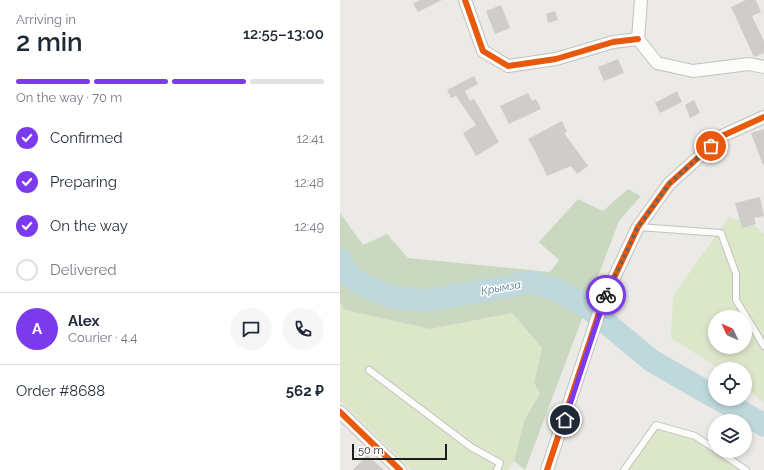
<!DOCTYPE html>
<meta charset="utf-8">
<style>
body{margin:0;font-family:Raleway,sans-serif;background:#f6f6f7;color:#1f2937;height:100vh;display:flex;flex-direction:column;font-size:15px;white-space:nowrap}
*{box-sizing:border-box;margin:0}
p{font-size:13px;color:#747a83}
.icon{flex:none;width:22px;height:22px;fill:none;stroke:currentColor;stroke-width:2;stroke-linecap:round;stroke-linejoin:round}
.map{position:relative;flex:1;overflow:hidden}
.sheet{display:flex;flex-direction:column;background:#fff;width:340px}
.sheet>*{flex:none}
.needle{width:26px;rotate:314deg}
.controls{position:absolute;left:368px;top:310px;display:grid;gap:8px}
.controls a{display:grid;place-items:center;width:44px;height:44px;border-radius:50%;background:#fff;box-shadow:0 2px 6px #0003;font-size:20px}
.scale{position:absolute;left:12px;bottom:10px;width:95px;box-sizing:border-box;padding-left:4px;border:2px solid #1e1e1e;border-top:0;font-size:11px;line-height:14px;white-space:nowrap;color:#1e1e1e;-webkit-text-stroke:3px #fff;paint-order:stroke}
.pin{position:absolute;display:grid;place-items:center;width:34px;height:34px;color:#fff;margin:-17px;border:2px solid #fff;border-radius:50%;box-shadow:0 1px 4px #0007}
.courier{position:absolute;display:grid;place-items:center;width:40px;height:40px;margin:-20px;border:3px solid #7c3aed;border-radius:50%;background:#fff;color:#222;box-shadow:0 1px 5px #0007}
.summary em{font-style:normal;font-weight:600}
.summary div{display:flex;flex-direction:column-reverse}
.summary{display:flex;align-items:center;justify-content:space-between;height:68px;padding:0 16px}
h1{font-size:26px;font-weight:600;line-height:30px}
.bar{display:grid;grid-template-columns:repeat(4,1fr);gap:6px 4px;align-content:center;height:48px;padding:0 16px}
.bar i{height:5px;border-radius:3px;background:#e0e1e3}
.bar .active{background:#7c3aed}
.bar p{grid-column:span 4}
.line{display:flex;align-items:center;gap:10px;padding:0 16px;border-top:1px solid #e0e1e3}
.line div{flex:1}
.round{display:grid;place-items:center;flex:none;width:42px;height:42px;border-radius:21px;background:#f6f6f7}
ol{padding:0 16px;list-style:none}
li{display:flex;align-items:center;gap:12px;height:44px}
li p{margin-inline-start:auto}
li .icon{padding:4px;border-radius:50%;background:#7c3aed;color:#fff;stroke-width:4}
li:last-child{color:#747a83}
li i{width:22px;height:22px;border:2px solid #e0e1e3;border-radius:50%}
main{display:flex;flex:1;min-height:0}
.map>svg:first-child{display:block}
.grass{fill:#dce6c9;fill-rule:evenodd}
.forest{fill:#cad8bf}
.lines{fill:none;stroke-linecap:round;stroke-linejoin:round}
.river{stroke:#bed8dc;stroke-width:23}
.building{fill:#cfccca}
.service-casing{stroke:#c2c1bf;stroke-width:8}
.minor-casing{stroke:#c2c1bf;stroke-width:14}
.service{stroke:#fcfcfb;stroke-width:6}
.minor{stroke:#fcfcfb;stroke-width:12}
.cycleway-casing{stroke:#fff;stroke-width:8}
.cycleway{stroke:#e8590c;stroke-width:6}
.done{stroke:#666564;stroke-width:4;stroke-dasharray:0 7.2}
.route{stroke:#7c3aed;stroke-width:5}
.labels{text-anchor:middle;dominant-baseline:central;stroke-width:3;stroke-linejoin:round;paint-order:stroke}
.water-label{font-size:11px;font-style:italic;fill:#4d7895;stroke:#fff}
</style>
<main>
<section class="sheet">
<div class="summary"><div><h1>2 min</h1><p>Arriving in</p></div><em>12:55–13:00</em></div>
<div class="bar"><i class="active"></i><i class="active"></i><i class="active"></i><i></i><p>On the way · 70 m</p></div>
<ol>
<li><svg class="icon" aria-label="check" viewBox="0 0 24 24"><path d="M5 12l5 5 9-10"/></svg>Confirmed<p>12:41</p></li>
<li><svg class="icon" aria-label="check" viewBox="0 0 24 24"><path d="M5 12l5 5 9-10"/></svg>Preparing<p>12:48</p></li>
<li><svg class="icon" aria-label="check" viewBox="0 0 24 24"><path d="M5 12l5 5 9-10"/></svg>On the way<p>12:49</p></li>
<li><i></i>Delivered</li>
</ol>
<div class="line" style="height:72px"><b class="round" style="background:#7c3aed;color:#fff">A</b><div><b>Alex</b><p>Courier · 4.4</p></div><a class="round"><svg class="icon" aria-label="chat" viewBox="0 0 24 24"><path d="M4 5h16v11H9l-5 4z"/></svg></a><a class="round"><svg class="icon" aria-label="phone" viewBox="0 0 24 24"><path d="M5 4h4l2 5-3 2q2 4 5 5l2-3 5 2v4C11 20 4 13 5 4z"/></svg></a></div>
<div class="line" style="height:52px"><div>Order #8688</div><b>562 ₽</b></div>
</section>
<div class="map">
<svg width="424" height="470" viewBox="0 0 424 470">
<rect width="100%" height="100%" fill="#eceae7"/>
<path class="grass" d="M389 217 415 226 424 234V403L405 386V369H380L331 338 333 296ZM375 317H405V347H375Z
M0 302 5 310 90 329 172 313 202 348 194 383 200 393 184 421 174 461 168 470H72L0 401Z
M316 425 355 436 406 470H284Z"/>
<path class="forest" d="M288 189 301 196 279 221 185 470 174 461 184 421 200 393 194 383 202 348 172 313 90 329 5 310 0 302V213L23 245 47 234 68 258 210 272 219 260 199 242 238 199 263 211Z"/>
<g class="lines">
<path class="river" d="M0 259 6 273 23 285 52 297 84 301 192 282 220 291 247 307 312 361 375 397
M379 399 424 425"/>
</g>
<path class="building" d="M80 0H102L78 12 73 3Z
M406 0H416L421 12 412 16 424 41V53L414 57 391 7Z
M161 5 170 28 155 34 146 11Z
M215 11 218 20 208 23 206 14Z
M278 59 284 73 264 81 258 67Z
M134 76 138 84 125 91 130 101 134 99 140 109 159 142 136 156 123 133 136 125 116 96 111 98 107 90Z
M337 91 342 102 320 113 315 103Z
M188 93 192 101 196 99 201 109 169 124 160 106Z
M354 100 360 113 350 118 345 105Z
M222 121 227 132 224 133 248 166 237 174 231 166 207 176 194 149 188 139Z
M424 129V165H423L411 133Z
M420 197 424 216 414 218 416 224 402 228 395 203Z
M27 455 44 470H13Z"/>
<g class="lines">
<defs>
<path id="service" d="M298 227 381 233 396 274V300L424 346
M29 370 131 447 160 463 157 470
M378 451 406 470
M284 470 316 425 355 436 375 449"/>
<path id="minor" d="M125 0 143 51 168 66 216 59 273 42 298 39
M301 0 298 39 317 63 353 71 409 64 424 67
M0 412 60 470
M207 470 263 301 298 227 329 184 382 136 424 117"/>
</defs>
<use href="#service" class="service-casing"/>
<use href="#minor" class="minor-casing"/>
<use href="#service" class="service"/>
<use href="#minor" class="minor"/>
<defs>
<path id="cycleway" d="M125 0 143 51 168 66 216 59 273 42 298 39
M0 412 60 470
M207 470 263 301 298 227 329 184 382 136 424 117"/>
</defs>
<use href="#cycleway" class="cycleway-casing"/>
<use href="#cycleway" class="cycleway"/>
</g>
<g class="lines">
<path class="done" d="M266 295 298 227 329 184 371 146"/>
<path class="route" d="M225 420 266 295"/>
</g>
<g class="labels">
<g class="water-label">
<text transform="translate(161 288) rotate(-10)">Крымза</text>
</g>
</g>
</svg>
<div class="controls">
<a><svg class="needle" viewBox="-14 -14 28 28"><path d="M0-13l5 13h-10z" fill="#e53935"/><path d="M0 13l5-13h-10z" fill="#747a83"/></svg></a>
<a><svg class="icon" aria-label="locate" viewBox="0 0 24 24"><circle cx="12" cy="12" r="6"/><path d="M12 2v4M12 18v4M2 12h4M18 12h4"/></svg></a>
<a><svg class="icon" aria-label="layers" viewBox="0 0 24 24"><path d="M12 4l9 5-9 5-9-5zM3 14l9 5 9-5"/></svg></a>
</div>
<div class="scale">50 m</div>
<div class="pin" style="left:371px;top:146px;background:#ea580c"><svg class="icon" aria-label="bag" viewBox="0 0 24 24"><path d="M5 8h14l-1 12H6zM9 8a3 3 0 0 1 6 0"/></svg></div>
<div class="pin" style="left:225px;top:420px;background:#1f2937"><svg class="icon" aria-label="home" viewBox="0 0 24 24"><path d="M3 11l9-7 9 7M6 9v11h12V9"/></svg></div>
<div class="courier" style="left:266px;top:295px"><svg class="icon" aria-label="bike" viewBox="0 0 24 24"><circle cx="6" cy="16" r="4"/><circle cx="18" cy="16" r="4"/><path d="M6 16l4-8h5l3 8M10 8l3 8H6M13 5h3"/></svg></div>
</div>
</main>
